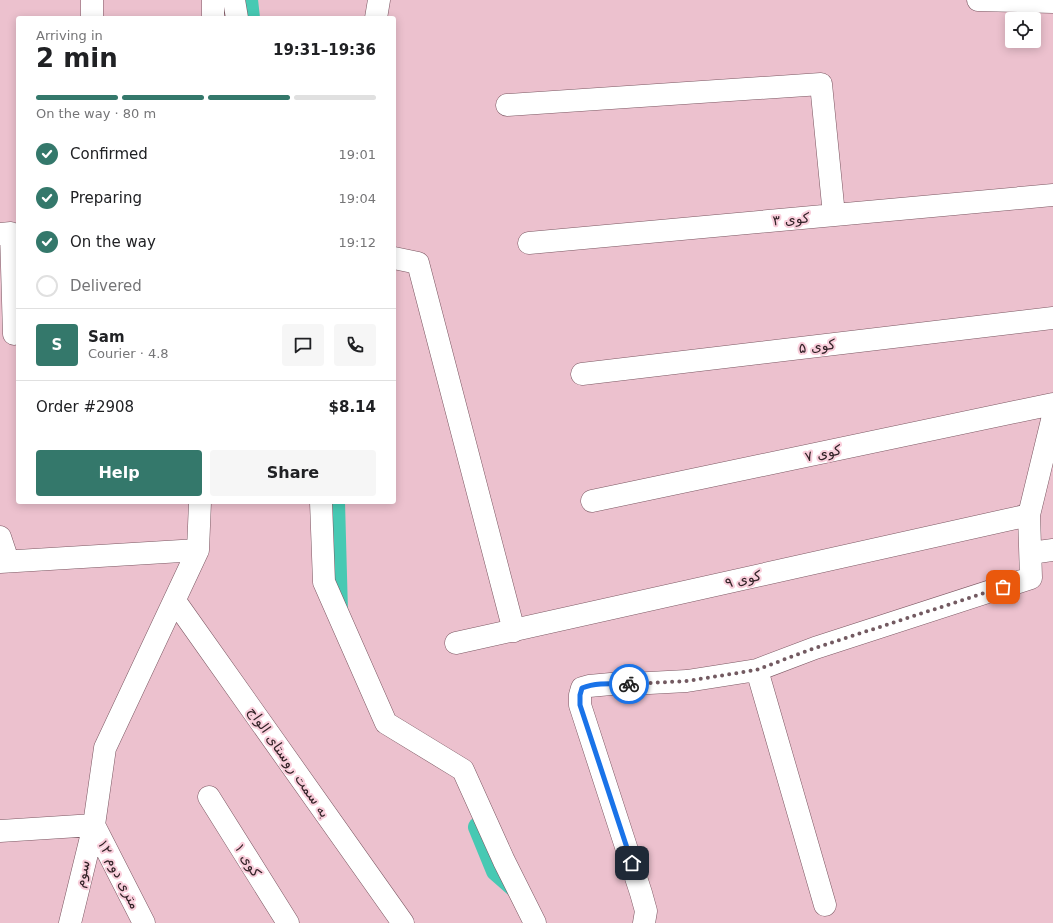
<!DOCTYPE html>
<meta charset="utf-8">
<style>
body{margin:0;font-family:"DejaVu Sans",Vazirmatn,sans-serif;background:#f6f6f6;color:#202124;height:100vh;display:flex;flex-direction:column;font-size:15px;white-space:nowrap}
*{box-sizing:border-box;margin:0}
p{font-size:13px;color:#757577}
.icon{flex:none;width:22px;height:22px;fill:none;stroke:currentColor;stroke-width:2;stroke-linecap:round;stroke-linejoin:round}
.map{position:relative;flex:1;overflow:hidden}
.panel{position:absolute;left:16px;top:16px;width:380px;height:488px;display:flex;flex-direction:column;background:#fff;border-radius:4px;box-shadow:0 2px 10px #0003}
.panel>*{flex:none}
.fabs{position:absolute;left:1005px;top:12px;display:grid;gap:8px}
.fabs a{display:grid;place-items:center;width:36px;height:36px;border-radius:4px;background:#fff;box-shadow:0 2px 10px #0003;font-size:20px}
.pin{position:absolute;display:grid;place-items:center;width:34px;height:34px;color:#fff;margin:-17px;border-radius:8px;box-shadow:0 2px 6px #0006}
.courier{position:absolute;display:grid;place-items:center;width:40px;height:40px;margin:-20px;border:3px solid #1a73e8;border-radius:50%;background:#fff;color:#222;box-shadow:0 1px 5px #0007}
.summary em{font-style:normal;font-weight:700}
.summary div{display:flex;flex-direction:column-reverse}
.summary{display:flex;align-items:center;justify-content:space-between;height:68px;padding:0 20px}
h1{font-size:26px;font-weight:700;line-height:30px}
.bar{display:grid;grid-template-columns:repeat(4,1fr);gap:6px 4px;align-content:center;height:48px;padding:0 20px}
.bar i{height:5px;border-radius:3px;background:#e0e0e0}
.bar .current{background:#34786b}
.bar p{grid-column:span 4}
.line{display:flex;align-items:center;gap:10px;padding:0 20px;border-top:1px solid #e0e0e0}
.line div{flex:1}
.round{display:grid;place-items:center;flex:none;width:42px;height:42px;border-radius:4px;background:#f6f6f6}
ol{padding:0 20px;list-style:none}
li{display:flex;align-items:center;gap:12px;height:44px}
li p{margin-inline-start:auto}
li .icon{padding:4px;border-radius:50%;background:#34786b;color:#fff;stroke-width:4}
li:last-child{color:#757577}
li i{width:22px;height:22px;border:2px solid #e0e0e0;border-radius:50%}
.button{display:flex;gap:8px;margin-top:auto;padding:8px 20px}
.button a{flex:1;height:46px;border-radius:4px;background:#34786b;color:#fff;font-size:16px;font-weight:700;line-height:46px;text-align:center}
.button a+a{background:#f6f6f6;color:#202124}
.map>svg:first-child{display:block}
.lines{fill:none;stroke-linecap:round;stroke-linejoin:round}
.canal{stroke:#47c9b3;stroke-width:20}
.minor-casing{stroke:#7b5762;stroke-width:23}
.minor{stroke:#fff;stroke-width:22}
.done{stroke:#735a61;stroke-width:4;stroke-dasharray:0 7.2}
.route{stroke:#1a73e8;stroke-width:5}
.labels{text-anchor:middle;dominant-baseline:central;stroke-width:4;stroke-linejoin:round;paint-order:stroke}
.street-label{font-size:14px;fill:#322227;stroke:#f9cedb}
</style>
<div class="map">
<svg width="1053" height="923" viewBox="0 0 1053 923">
<rect width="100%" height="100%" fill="#ecc1ce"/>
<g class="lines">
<path class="canal" d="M248 0 250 18
M335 502 338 612
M478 827 496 871 519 891"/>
<defs>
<path id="minor" d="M234 0 237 18
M978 0 1053 2
M92 18V0
M213 18V0
M376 18 379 0
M507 105 821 84 834 215
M0 234 11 233 14 334 18 331
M529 243 1053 195
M394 258 418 263 514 631
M582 374 1053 318
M592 501 1053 404
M321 502 324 582 386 723 463 770 504 861 535 923
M0 537 8 561
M1031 553 1053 550
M0 562 198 550
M175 601 403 923
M456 643 1029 515
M757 670 825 905
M209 797 288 923
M94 825 144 923
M0 831 94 825
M70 923 94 825 105 748 198 550 200 502
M644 923 646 911 641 893 580 705V695L582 688 589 686 611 684H630L687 681 757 670 815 648 1031 578 1029 515 1053 416"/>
</defs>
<use href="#minor" class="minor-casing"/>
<use href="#minor" class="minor"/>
</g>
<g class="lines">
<path class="done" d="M629 684 687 681 756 670 815 648 1003 587"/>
<path class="route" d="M629 684C614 684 597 682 582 688L580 695V705L632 863"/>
</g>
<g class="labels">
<g class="street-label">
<text transform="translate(791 219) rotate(-5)">کوی ۳</text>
<text transform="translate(817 346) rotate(-7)">کوی ۵</text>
<text transform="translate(823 453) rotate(-12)">کوی ۷</text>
<text transform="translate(743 579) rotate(-13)">کوی ۹</text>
<text transform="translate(289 762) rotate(55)">به سمت روستای الواج</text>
<text transform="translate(248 860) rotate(58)">کوی ۱</text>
<text transform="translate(82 874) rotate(-77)">سوم</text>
<text transform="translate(119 874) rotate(63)">۱۲ متری دوم</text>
</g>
</g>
</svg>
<div class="fabs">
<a><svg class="icon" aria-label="locate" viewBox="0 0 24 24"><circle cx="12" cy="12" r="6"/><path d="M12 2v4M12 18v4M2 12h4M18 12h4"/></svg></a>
</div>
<div class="pin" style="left:1003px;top:587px;background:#ea580c"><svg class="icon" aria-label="bag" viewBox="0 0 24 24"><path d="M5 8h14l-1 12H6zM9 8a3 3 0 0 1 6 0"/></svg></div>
<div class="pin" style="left:632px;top:863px;background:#1f2937"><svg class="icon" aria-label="home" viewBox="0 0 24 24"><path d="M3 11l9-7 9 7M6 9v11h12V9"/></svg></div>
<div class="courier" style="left:629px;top:684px"><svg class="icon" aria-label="bike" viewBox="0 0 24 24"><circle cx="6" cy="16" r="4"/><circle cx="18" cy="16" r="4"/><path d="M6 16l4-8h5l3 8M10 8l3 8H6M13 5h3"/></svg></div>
<section class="panel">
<div class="summary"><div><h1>2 min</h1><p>Arriving in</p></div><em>19:31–19:36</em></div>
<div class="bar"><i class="current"></i><i class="current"></i><i class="current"></i><i></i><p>On the way · 80 m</p></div>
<ol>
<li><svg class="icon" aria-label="check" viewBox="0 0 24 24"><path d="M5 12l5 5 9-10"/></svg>Confirmed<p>19:01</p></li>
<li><svg class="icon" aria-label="check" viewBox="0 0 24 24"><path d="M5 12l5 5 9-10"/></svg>Preparing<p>19:04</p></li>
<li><svg class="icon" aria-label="check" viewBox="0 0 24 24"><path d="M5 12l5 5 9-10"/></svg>On the way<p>19:12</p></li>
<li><i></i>Delivered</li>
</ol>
<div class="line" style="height:72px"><b class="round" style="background:#34786b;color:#fff">S</b><div><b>Sam</b><p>Courier · 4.8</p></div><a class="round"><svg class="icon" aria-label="chat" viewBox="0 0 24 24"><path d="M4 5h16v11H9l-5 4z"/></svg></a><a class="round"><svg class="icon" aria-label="phone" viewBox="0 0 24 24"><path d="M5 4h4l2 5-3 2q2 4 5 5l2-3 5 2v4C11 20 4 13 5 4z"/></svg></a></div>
<div class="line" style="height:52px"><div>Order #2908</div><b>$8.14</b></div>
<div class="button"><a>Help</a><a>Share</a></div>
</section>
</div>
